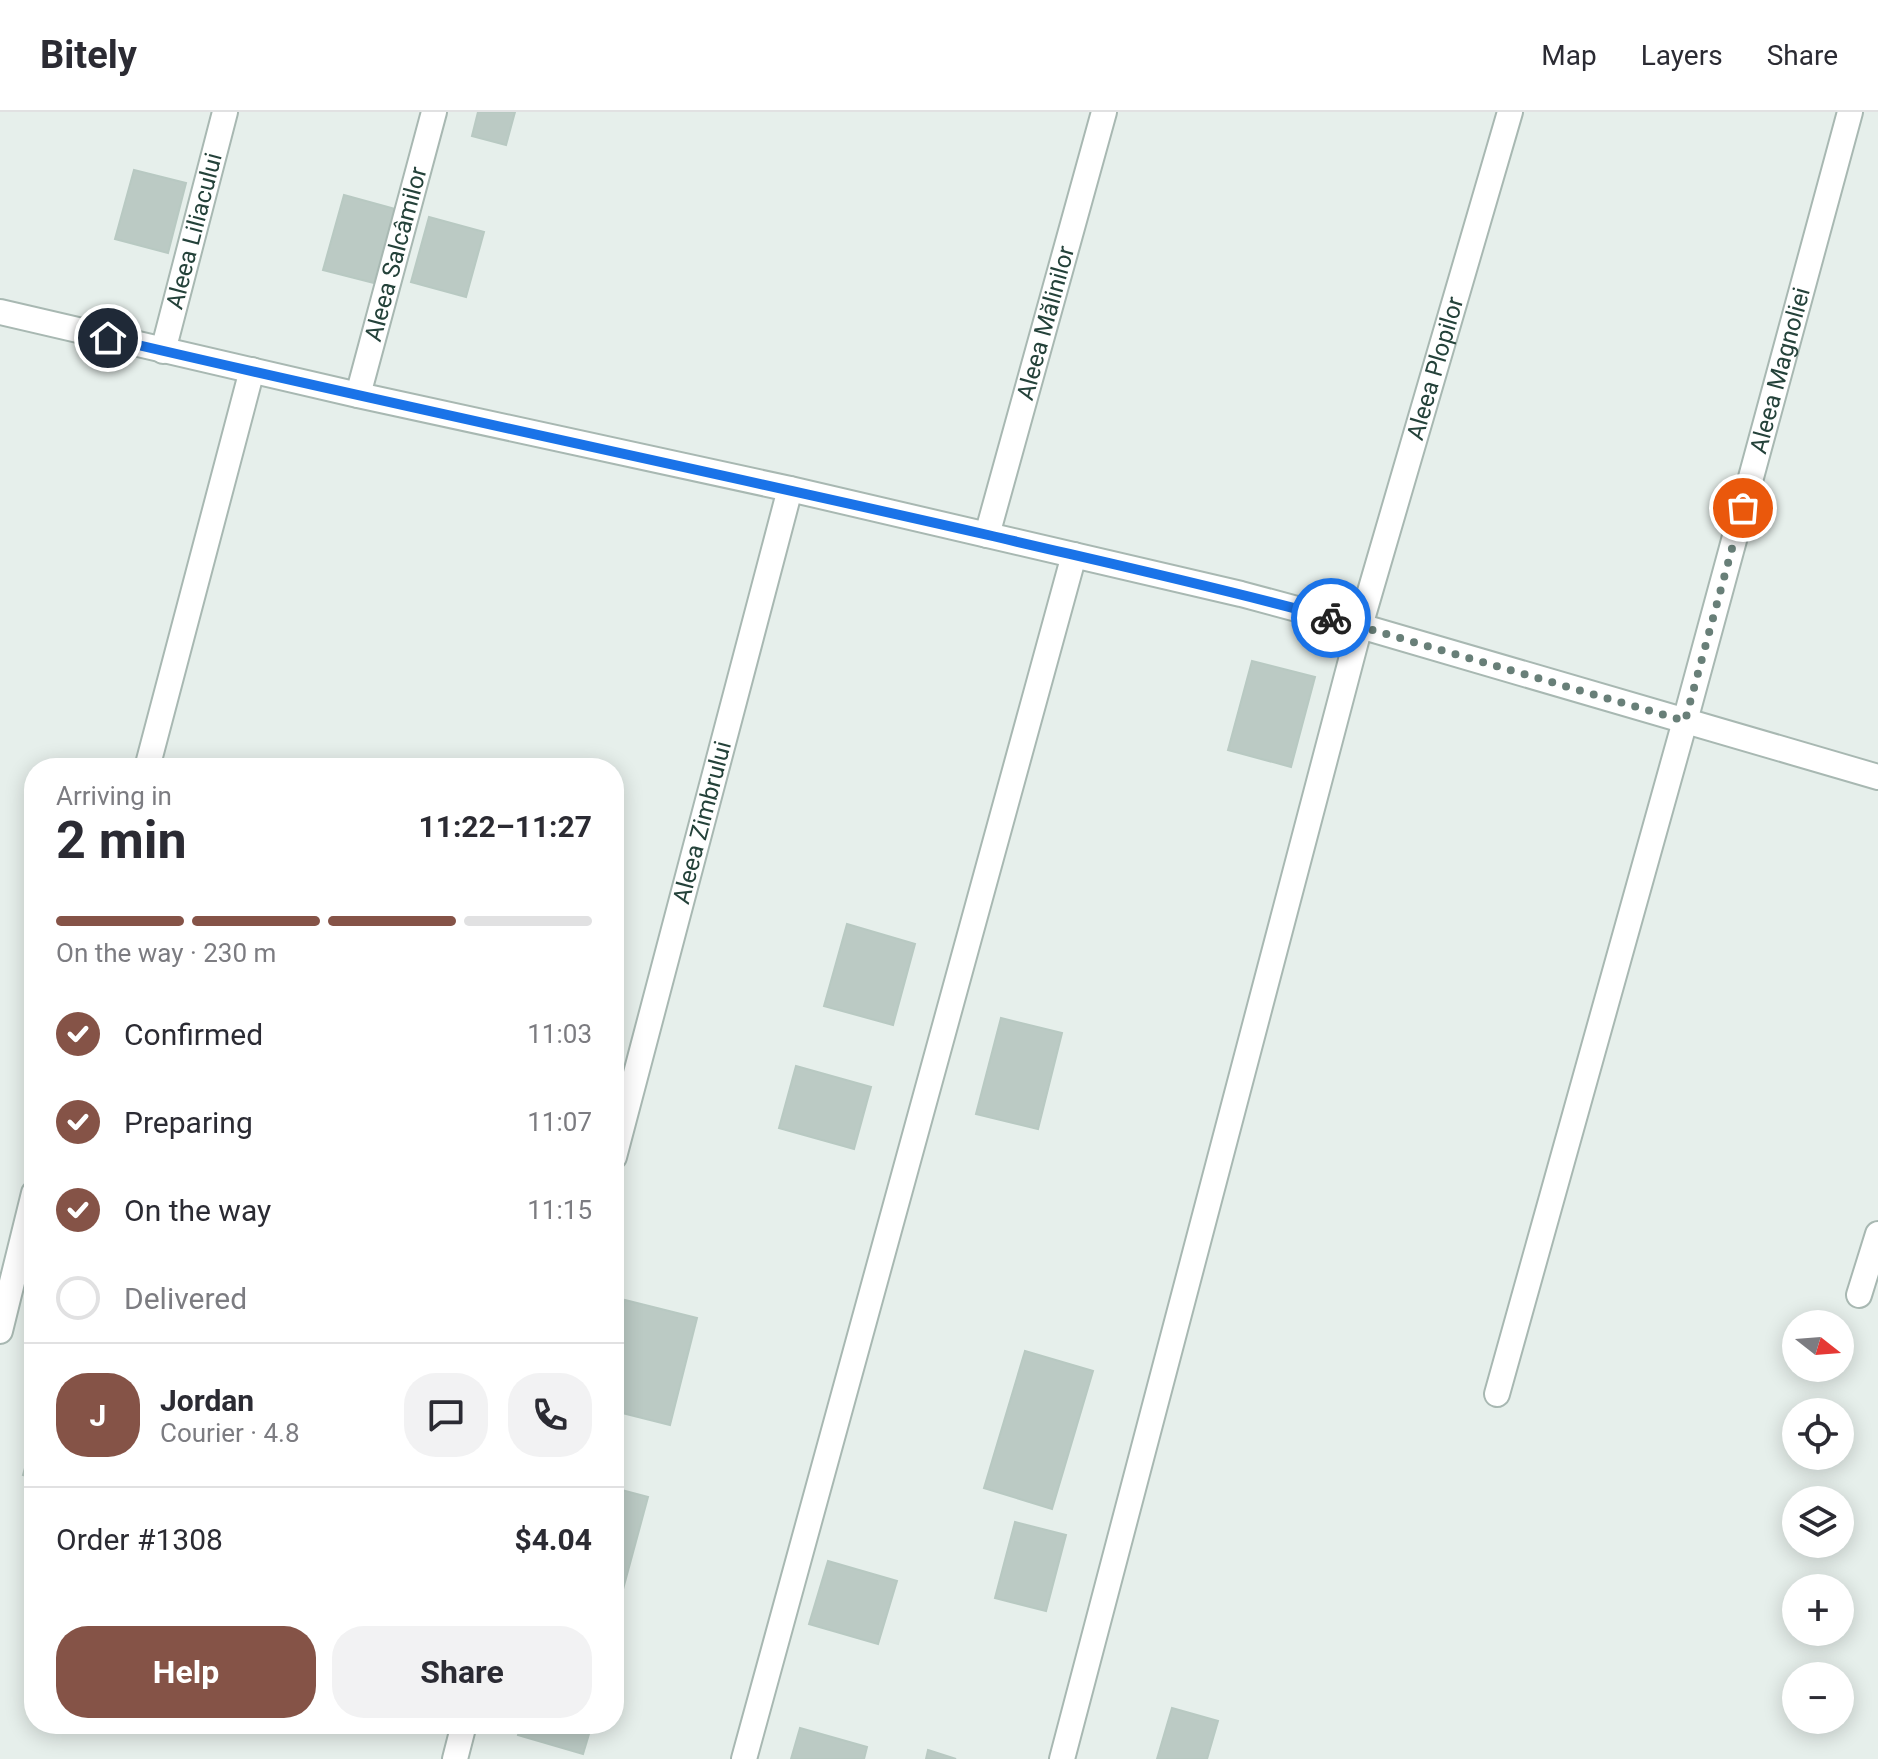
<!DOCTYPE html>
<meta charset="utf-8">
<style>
body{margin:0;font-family:Roboto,sans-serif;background:#f2f2f3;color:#2b2b33;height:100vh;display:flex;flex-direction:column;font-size:30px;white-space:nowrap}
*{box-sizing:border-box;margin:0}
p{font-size:26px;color:#7c7c81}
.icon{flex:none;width:44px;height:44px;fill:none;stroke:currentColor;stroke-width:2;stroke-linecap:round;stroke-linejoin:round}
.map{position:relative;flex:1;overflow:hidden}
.panel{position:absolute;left:24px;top:646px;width:600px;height:976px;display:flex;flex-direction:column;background:#fff;border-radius:32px;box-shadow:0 4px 20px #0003}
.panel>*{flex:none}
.needle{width:52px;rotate:107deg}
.controls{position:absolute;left:1782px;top:1198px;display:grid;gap:16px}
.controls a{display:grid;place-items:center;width:72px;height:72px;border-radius:50%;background:#fff;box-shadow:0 4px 20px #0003;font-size:40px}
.pin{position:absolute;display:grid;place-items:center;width:68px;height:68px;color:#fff;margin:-34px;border:4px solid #fff;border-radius:50%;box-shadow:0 2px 8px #0007}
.courier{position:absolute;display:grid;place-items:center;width:80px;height:80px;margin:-40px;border:6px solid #1a73e8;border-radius:50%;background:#fff;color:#222;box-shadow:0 2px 10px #0007}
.head em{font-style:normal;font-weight:700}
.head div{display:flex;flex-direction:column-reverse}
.head{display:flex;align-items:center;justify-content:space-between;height:136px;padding:0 32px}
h1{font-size:52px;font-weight:700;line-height:60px}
.bar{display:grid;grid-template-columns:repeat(4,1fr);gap:12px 8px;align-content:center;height:96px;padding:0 32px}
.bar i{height:10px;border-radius:6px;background:#e1e1e2}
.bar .current{background:#855347}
.bar p{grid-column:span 4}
.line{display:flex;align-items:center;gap:20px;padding:0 32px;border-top:2px solid #e1e1e2}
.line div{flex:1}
.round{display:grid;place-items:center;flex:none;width:84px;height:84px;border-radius:32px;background:#f2f2f3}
ol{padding:0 32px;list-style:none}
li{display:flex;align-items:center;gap:24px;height:88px}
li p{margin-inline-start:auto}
li .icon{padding:8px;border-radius:50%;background:#855347;color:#fff;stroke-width:4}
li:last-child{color:#7c7c81}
li i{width:44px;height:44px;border:4px solid #e1e1e2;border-radius:50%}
.primary-button{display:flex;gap:16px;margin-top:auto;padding:16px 32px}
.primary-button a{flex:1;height:92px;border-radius:32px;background:#855347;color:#fff;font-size:32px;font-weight:700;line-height:92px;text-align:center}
.primary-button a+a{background:#f2f2f3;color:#2b2b33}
header{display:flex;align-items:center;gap:48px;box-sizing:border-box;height:112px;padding:0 40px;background:#fff;border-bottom:2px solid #e1e1e2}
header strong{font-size:38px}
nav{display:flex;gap:44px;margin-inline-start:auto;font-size:28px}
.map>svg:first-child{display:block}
.building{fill:#bbcac4;stroke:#b8c9c2;stroke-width:2}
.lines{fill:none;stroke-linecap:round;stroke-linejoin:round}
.street-casing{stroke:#a8b8b2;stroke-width:28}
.street{stroke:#fff;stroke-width:24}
.done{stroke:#687f78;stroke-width:8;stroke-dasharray:0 14.4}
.route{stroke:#1a73e8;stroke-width:10}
.labels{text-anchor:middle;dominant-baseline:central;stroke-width:8;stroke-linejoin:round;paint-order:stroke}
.street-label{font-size:24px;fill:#24423a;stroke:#f7fbf9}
</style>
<header>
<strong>Bitely</strong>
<nav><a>Map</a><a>Layers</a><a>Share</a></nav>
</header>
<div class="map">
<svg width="1878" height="1647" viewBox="0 0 1878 1647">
<rect width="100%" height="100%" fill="#e6efeb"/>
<path class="building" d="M478 0H515L506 33 472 24Z
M134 58 186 71 168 141 115 127Z
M344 83 395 97 374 171 323 158Z
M429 105 484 120 466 185 411 170Z
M1252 549 1315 565 1291 655 1228 638Z
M847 812 915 832 893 913 824 894Z
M1001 906 1062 921 1038 1017 976 1002Z
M796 954 871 975 854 1037 779 1016Z
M625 1188 697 1206 670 1313 614 1299V1232Z
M1025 1239 1093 1259 1052 1397 984 1376Z
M34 1324V1366L23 1363Z
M614 1376 648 1385 622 1481 614 1478Z
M1015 1410 1066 1423 1046 1499 995 1486Z
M828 1449 897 1469 878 1532 809 1512Z
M1172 1596 1218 1609 1207 1647H1157Z
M521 1612H592L583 1642 518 1623Z
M800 1616 867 1635 864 1647H791Z
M928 1638 956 1647H926Z"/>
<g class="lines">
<defs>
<g id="street">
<path d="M0 200 358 283 790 377 1241 482 1360 514 1878 665"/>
<path id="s1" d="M163 239 225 0"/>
<path id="s2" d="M358 283 434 0"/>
<path id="s3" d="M987 423 1104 0"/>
<path d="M147 656 252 258"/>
<path id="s4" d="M614 1045 790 377"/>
<path d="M1859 1183 1878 1122"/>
<path d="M0 1219 34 1081"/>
<path id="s5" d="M1497 1282 1685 609 1850 0"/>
<path d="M455 1647 464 1612"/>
<path d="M744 1647 1074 443"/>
<path id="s6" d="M1062 1647 1360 514 1510 0"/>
</g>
</defs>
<use href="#street" class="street-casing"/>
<use href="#street" class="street"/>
</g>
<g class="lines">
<path class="done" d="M1331 506 1685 609 1743 396"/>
<path class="route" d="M108 226C401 295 695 356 988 423 1103 450 1218 475 1331 506"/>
</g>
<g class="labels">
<g class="street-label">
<text stroke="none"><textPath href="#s1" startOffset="124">Aleea Liliacului</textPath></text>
<text stroke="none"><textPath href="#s2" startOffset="146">Aleea Salcâmilor</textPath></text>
<text stroke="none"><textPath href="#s3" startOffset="220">Aleea Mălinilor</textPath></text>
<text stroke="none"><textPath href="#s6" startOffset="1440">Aleea Plopilor</textPath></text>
<text stroke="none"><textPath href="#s5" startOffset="1062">Aleea Magnoliei</textPath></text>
<text stroke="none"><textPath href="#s4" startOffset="346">Aleea Zimbrului</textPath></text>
</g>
</g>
</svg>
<div class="controls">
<a><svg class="needle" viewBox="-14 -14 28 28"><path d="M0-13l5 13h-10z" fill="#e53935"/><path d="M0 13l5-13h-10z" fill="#7c7c81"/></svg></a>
<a><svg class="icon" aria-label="locate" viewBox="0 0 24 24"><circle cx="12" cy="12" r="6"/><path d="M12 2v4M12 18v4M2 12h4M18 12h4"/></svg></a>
<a><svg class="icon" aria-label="layers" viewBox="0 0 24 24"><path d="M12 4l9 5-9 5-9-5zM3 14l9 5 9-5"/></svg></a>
<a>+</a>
<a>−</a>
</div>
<div class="pin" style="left:1743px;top:396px;background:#ea580c"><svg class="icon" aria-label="bag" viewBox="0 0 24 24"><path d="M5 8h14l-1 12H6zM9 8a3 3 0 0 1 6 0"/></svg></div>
<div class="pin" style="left:108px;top:226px;background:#1f2937"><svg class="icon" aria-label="home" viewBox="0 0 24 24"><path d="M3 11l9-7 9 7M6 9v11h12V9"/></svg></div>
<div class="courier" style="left:1331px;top:506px"><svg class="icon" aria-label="bike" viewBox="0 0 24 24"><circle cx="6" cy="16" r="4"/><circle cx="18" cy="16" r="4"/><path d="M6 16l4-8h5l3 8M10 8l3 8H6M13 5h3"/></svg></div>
<section class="panel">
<div class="head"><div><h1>2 min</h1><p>Arriving in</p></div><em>11:22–11:27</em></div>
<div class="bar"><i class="current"></i><i class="current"></i><i class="current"></i><i></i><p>On the way · 230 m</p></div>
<ol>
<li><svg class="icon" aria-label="check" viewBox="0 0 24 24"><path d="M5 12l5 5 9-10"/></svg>Confirmed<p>11:03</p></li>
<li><svg class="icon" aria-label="check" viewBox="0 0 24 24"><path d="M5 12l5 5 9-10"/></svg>Preparing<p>11:07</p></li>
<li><svg class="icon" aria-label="check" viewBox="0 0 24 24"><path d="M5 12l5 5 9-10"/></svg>On the way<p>11:15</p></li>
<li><i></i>Delivered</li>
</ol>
<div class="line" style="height:144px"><b class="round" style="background:#855347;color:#fff">J</b><div><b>Jordan</b><p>Courier · 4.8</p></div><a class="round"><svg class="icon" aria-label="chat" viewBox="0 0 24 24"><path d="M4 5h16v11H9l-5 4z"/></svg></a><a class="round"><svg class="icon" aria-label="phone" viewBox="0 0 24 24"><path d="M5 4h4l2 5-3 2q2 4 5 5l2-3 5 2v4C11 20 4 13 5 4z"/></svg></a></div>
<div class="line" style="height:104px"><div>Order #1308</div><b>$4.04</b></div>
<div class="primary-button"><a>Help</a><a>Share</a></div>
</section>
</div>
